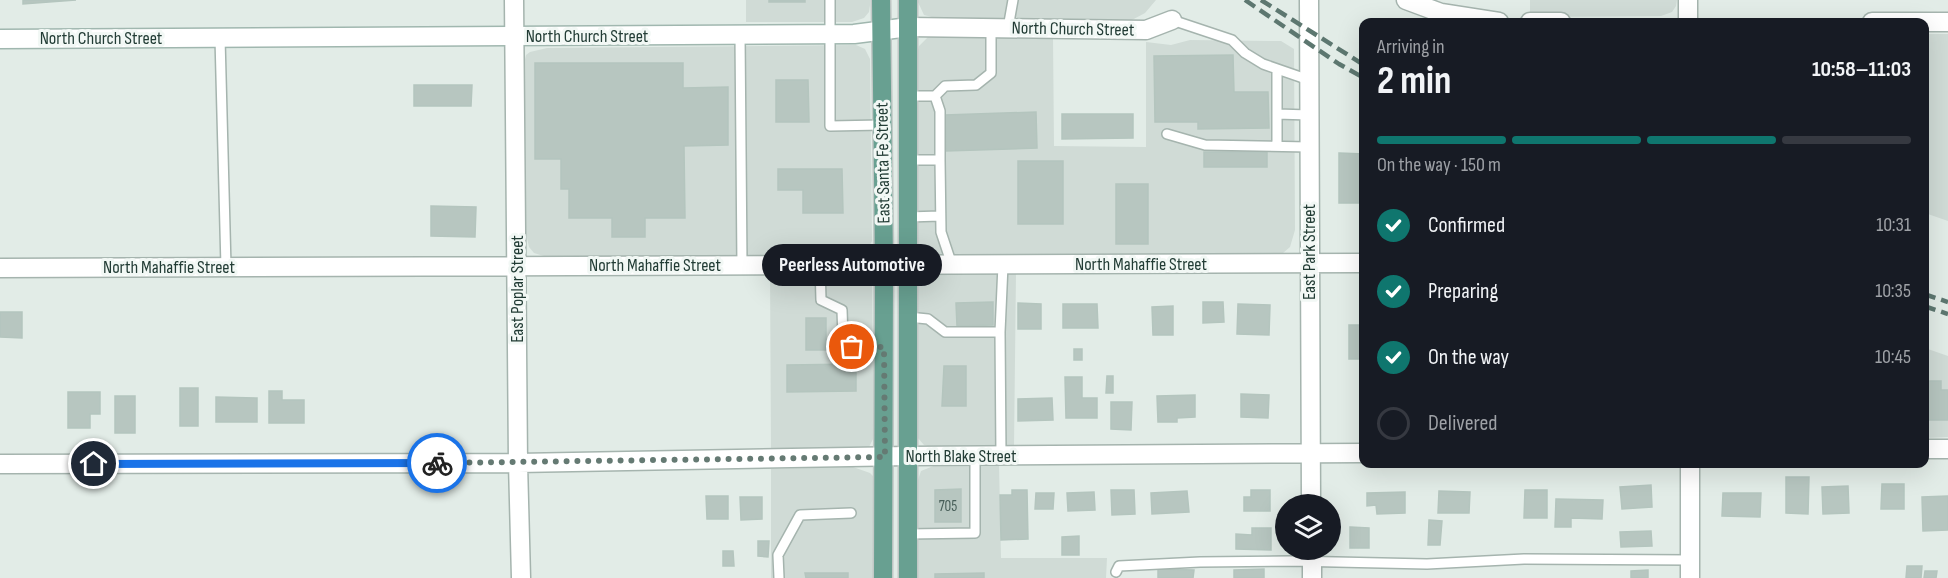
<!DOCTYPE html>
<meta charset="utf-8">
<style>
body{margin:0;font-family:"Sofia Sans Condensed",sans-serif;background:#20242c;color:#f1f3f6;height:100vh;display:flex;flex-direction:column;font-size:22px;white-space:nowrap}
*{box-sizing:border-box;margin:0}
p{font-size:20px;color:#9ea1a6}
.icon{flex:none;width:33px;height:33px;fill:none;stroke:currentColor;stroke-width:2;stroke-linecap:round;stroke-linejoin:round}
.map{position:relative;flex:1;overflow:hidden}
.details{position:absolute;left:1359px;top:18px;width:570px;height:450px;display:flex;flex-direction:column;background:#171b24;border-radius:12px;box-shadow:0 6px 24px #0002}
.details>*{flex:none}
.tools{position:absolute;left:1275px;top:494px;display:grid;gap:12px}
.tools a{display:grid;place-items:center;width:66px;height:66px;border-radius:50%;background:#171b24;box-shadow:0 6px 24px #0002;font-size:30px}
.pin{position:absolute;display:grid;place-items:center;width:51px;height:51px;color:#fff;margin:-26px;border:3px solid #fff;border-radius:50%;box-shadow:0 2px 6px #0007}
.courier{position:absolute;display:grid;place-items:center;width:60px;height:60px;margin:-30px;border:4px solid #1a73e8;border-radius:50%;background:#fff;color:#222;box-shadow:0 2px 8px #0007}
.bubble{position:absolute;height:42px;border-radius:21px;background:#171b24;box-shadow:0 6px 24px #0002;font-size:20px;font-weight:700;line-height:42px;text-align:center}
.headline em{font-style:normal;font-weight:700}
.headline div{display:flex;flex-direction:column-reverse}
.headline{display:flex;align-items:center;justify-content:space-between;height:102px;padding:0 18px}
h1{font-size:39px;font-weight:700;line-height:45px}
.bar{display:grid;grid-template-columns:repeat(4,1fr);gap:9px 6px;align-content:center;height:72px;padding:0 18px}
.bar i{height:8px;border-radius:4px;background:#363941}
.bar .active{background:#0f766e}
.bar p{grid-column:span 4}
ol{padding:0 18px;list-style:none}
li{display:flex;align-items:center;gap:18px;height:66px}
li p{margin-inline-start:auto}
li .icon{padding:6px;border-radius:50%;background:#0f766e;color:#fff;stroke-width:4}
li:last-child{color:#9ea1a6}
li i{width:33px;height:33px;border:3px solid #363941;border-radius:50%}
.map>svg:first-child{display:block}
.built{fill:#d0dbd6}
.building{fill:#b7c6c0;stroke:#b4c5be;stroke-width:1.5}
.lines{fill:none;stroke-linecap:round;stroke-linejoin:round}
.lane-casing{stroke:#a5b4ae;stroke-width:12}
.street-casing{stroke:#a5b4ae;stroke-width:21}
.secondary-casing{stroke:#a0b7af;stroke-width:21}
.primary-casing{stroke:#c1c8c6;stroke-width:21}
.lane{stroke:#fff;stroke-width:9}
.street{stroke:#fff;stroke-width:18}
.secondary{stroke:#fff;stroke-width:18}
.primary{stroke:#68a091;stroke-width:18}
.rail{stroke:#5d7770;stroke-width:4.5;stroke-dasharray:12 6;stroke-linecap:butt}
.done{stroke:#657a73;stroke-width:6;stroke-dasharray:0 10.8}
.route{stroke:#1a73e8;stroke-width:8}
.labels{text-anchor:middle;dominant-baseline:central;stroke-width:6;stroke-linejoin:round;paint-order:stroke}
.number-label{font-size:15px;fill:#475e58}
.street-label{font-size:18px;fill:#223c35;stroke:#f2f8f5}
</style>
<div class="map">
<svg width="1948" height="578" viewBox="0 0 1948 578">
<rect width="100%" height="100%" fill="#e2ece7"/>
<path class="built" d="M746 0H870V5L869 12 864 18 852 22H746Z
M917 0H1156L1145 13 1130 21 1122 23 936 18 924 15Z
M1530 0H1677L1676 6 1672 12 1661 16 1530 17Z
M1925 34H1948V221L1925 213Z
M935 35 1053 38 1054 146 1146 147V42L1171 45 1190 40 1281 41 1294 49 1295 230 1290 247 1283 253 1277 255 932 256 925 254 918 245 917 238 916 57 919 46 928 37Z
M856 45 865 49 870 59 872 241 866 252 851 255 547 257 534 253 529 247 525 229 524 63 526 55 530 52 547 48Z
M770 270 862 273 872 281 874 437 869 447 864 449 771 451Z
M930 273H1016L1014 446 931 447 924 445 917 437V286L920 279Z
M1925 348 1948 356V437L1925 438Z
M999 463 1001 558H1107L1106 578H916V486L921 471 936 465Z
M853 467 870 473 874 477 877 485 873 578H771V469Z"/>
<path class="building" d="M23 0H76L23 4Z
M769 0H805V2H769Z
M1233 55 1234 92H1268L1269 128 1198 129V122H1155L1154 56Z
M535 63H683V88L728 87V145L684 146 685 218H645V237H612V218H569V189H561V159H535Z
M776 80H808L809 122H776Z
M414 85H472L471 106H414Z
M1036 112 1037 148 946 151 945 115Z
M1062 114H1133V138L1062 139Z
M1204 152H1267V167H1204Z
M1339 153 1364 154V203H1339Z
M1018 161H1063V224H1018Z
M778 169H842L843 213H803V190H778Z
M1116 184H1148V244H1116Z
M431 206 476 207 475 237 431 236Z
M993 302V325L957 326 956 303Z
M1203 302H1223L1224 322 1203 323Z
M1018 303 1041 304V329H1018Z
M1063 304H1097L1098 328H1063Z
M1238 304 1270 305 1269 335 1237 334Z
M1173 306V335H1153L1152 307Z
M0 312H22V338L0 337Z
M806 318H826V350H806Z
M1349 325H1364V359H1349Z
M1074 349H1082V360H1074Z
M856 364V391L787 392V365Z
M944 366H966V406H942Z
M1107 376H1113V393H1106Z
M1065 377H1082V398H1097V418H1066Z
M1924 381H1941V390H1948V420H1924Z
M180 388H198V426H180Z
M269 391H282V400H304V423H269Z
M68 392H100V414H90V428H68Z
M1241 394 1269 395 1268 418 1241 417Z
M1195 395V417L1177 418V422H1158L1157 396Z
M115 396H135V433H115Z
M216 397 257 398V422H216Z
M1052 398 1053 420 1018 421V399Z
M1111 402H1132L1131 430 1111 429Z
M1786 477H1809L1808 514 1786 513Z
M1882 484H1904V509H1881Z
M1651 485 1652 507 1622 509 1620 487Z
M1848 486 1849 513 1823 514 1822 487Z
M961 489V522H935V490Z
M1012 490H1027L1028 539 1001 540 1000 495H1012Z
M1111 490H1134L1135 514 1112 515Z
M1251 490H1270V511H1244V497H1251Z
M1525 490H1547V518H1524Z
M1187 491 1189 512 1152 514 1151 493Z
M1439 491 1470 492 1469 513H1438Z
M1094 492 1095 510 1068 511 1067 493Z
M1405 492V513L1377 514 1376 505 1367 506V493Z
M1036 493H1054L1053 509H1035Z
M1723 493H1761L1760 517 1722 516Z
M706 496H728V519H707Z
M1948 496V530L1923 531 1922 497Z
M740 497H762V519L741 520Z
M1556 499 1603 500 1602 519 1571 518V527H1555Z
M1429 520 1442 521 1440 545H1428Z
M1350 527 1369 528V548H1350Z
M1252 528H1271V550L1236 549V534L1252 535Z
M1651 531 1652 546 1621 547 1620 532Z
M1079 536V555H1062V537Z
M758 541H769L768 557 758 556Z
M723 551H733L734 566H723Z
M1907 566H1922L1921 578H1906Z
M1158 569 1194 570 1193 578H1158Z
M1264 569V578H1234V570Z
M1648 570V578H1631V571Z
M1925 571H1937L1936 578H1924Z
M805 573H848V578H806Z
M984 573V578H935V574Z"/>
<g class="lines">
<defs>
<path id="lane" d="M830 0V126L882 125
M1172 20 1232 40 1245 53 1263 64 1309 80
M1008 28 1013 0
M740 35 742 265
M220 38 226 267
M909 96H935L945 86 976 85 991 73V28
M1277 114 1309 115
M1167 134 1205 145 1309 147
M1277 146V69
M908 160H940V111L935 96
M940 160 941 232 952 265
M908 217 940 216
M820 265 821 300 842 310 843 338 853 347H884
M908 317 928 319 945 332H1000L1003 265
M1000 332 1001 456
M908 534 975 533V456
M1116 572 1119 566 1200 562 1291 561 1427 564 1524 559 1690 560
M779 578 778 555 800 515 851 513"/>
<path id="street" d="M514 0 518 463 521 578
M1309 0 1311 504
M1406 0 1441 13 1499 22
M1688 0V22
M1530 22H1561
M1872 22H1948
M909 27 1146 30 1172 20
M0 268 1364 263
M1924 449H1948
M0 464 518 463 908 456 1364 453
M1690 464V578
M1312 549V578"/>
<path id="secondary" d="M0 39 854 34 909 27"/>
<path id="primary" d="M881 0 884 265 883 578
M908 578V0"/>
</defs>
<use href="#lane" class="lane-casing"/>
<use href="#street" class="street-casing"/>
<use href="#secondary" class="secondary-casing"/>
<use href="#primary" class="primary-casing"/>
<use href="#lane" class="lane"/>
<use href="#street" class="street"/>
<use href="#secondary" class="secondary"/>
<use href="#primary" class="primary"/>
<path class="rail" d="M1245 0 1339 64 1364 78
M1261 0 1364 65
M1924 294 1948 302
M1924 306 1948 314"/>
</g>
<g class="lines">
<path class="done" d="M437 463 885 457 884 347H852"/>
<path class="route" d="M94 464 437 463"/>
</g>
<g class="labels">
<g class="number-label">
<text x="948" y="506">705</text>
</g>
<g class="street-label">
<text transform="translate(1073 29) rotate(1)">North Church Street</text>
<text x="587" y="36">North Church Street</text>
<text x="101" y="38">North Church Street</text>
<text transform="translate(883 163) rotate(-91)">East Santa Fe Street</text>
<text transform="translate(1309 252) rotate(-90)">East Park Street</text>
<text x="1141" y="264">North Mahaffie Street</text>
<text x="655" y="265">North Mahaffie Street</text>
<text x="169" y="267">North Mahaffie Street</text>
<text transform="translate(517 289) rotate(-90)">East Poplar Street</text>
<text x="961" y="456">North Blake Street</text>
</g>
</g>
</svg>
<div class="tools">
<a><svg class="icon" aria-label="layers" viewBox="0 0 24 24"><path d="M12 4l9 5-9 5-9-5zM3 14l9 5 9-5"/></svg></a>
</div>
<div class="pin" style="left:852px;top:347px;background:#ea580c"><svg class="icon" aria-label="bag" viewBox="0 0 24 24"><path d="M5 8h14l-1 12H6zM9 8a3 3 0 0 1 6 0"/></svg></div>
<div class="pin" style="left:94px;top:464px;background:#1f2937"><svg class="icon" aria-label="home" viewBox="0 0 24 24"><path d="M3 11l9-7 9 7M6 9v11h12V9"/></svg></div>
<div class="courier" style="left:437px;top:463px"><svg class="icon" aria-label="bike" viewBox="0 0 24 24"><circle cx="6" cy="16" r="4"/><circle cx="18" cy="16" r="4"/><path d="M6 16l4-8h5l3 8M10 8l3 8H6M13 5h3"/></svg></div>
<div class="bubble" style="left:762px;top:244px;width:180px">Peerless Automotive</div>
<section class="details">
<div class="headline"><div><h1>2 min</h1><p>Arriving in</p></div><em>10:58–11:03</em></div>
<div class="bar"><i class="active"></i><i class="active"></i><i class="active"></i><i></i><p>On the way · 150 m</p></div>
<ol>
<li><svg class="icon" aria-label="check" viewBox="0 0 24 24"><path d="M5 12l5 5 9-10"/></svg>Confirmed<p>10:31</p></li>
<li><svg class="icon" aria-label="check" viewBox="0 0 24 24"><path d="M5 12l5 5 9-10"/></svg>Preparing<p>10:35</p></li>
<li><svg class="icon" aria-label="check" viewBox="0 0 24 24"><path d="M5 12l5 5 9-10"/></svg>On the way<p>10:45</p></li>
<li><i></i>Delivered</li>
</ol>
</section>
</div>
